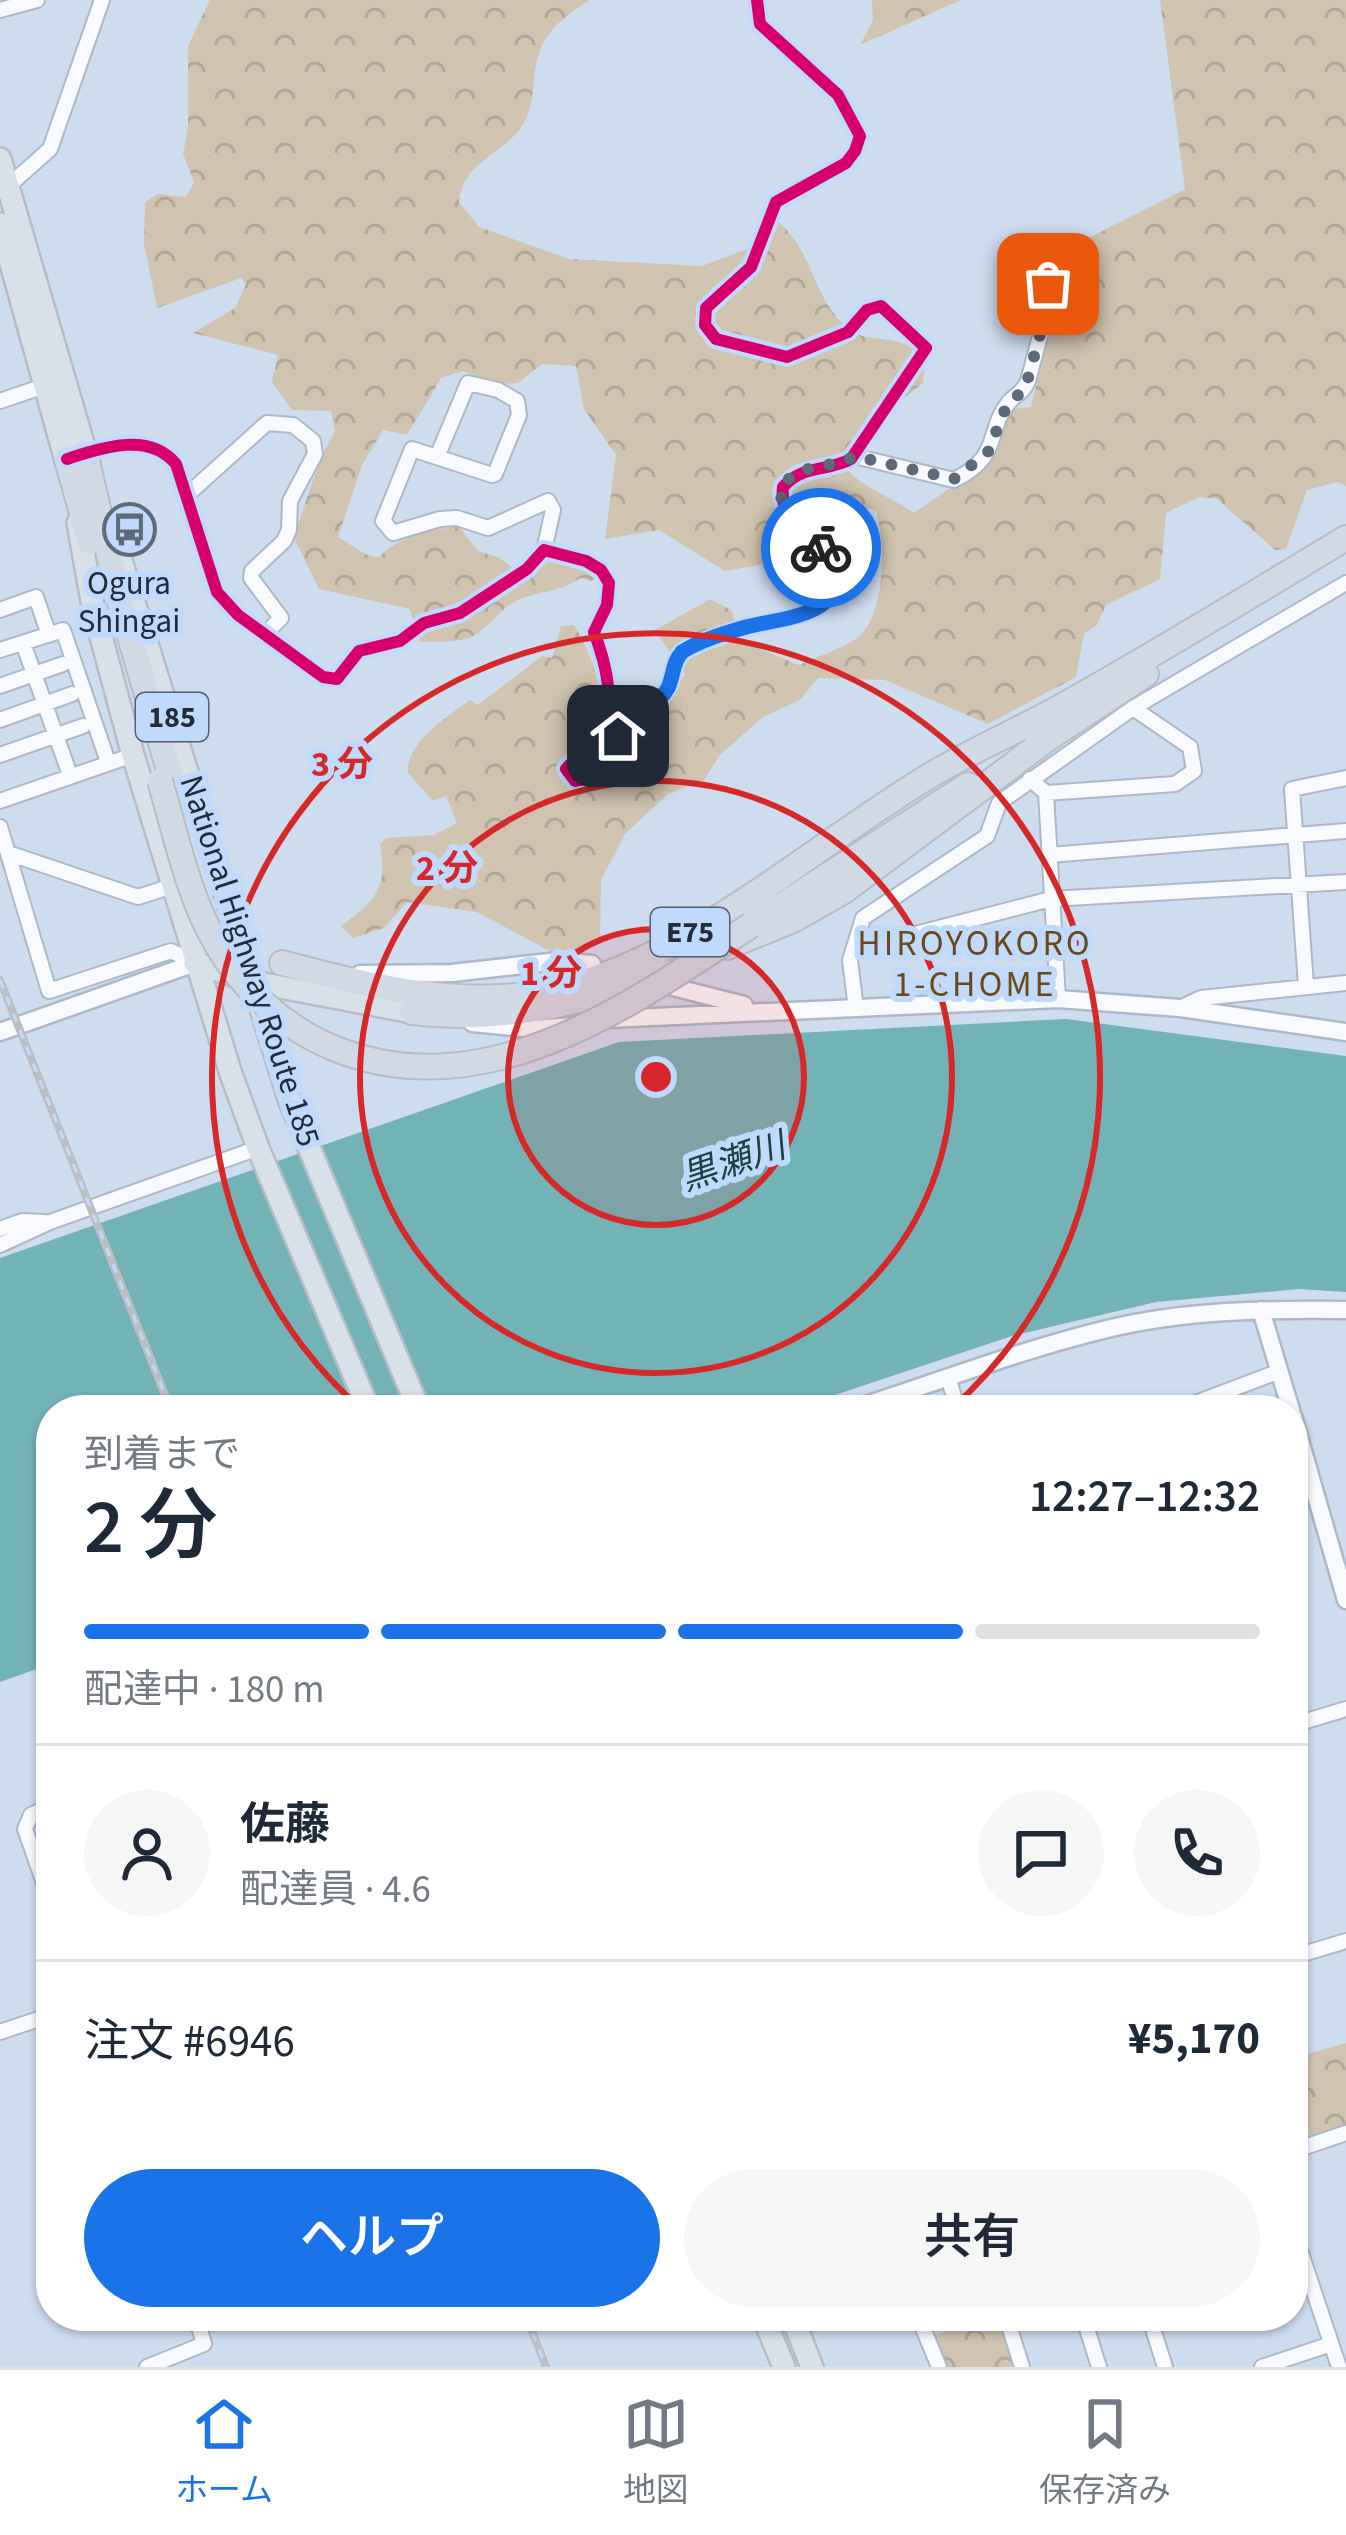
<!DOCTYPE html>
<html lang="ja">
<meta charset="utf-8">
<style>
body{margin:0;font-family:"Source Sans 3","Noto Sans JP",sans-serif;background:#f6f6f7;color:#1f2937;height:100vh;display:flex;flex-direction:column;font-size:45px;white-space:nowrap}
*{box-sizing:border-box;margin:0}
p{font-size:39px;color:#747a83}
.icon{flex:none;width:66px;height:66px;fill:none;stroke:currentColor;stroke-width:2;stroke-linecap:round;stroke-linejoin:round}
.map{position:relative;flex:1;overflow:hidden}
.details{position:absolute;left:36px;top:1395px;width:1272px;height:936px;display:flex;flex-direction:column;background:#fff;border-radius:48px;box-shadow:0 3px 9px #0004}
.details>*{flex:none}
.pin{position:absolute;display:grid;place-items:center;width:102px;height:102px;color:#fff;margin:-51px;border-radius:24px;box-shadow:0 6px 18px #0006}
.courier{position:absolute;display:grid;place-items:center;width:120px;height:120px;margin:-60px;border:9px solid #1a73e8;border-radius:50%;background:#fff;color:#222;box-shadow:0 3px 15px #0007}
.overview em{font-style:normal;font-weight:600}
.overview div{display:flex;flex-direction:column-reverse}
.overview{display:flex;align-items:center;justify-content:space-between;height:204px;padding:0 48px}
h1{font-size:78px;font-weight:600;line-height:90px}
.bar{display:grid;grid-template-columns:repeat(4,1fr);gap:18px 12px;align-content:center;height:144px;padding:0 48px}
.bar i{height:15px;border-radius:9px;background:#e0e1e3}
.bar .selected{background:#1a73e8}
.bar p{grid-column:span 4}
.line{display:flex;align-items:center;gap:30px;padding:0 48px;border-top:3px solid #e0e1e3}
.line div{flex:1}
.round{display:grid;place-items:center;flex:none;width:126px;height:126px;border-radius:63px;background:#f6f6f7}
.primary-button{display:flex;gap:24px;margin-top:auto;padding:24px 48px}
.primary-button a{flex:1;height:138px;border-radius:72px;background:#1a73e8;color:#fff;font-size:48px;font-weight:600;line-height:138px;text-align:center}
.primary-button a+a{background:#f6f6f7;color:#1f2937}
.menu{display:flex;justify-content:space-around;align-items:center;height:168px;border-top:3px solid #e0e1e3;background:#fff;font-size:33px;color:#747a83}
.menu a{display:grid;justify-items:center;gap:6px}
.menu .selected{color:#1a73e8}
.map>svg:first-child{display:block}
.forest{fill:url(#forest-crowns)}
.water{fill:#72b3b8}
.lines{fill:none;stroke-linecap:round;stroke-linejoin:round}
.minor-casing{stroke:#adb8c7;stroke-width:18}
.tertiary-casing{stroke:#adb8c7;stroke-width:21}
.trunk-casing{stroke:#b5bcc6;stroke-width:26}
.motorway-casing{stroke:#b5bcc6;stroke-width:28}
.minor{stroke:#f8fafd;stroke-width:14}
.tertiary{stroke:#f8fafd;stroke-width:16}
.trunk{stroke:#d8e0e9;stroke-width:21}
.motorway{stroke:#d1d9e4;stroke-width:24}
.rail-casing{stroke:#bbbfc4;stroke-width:8}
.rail{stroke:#c0dafd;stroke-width:3;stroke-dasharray:9;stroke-linecap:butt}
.motorway-bridge-casing{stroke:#b5bcc6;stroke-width:28;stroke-linecap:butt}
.motorway-bridge{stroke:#d1d9e4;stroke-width:24}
.cycleway-casing{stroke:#c0dafd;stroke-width:20}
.cycleway{stroke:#d6006c;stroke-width:12}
.done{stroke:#5e6a79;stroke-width:12;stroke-dasharray:0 21.6}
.route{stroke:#1a73e8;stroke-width:15}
.ring{fill:none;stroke:#d62828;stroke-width:6}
.labels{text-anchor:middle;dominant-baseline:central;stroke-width:12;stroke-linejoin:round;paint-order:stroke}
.shield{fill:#c0dafd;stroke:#516074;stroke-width:3}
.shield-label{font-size:30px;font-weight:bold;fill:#222c39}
.poi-label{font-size:33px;fill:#222c39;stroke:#c0dafd}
.street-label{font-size:33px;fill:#222c39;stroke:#c0dafd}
.neighbourhood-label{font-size:36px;letter-spacing:3px;fill:#6a4915;stroke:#c0dafd}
.water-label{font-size:36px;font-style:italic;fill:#194242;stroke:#c0dafd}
.centre{fill:#d62828;stroke:#c0dafd;stroke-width:6}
.ring-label{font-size:36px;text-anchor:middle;font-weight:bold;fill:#d62828;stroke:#c0dafd;stroke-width:12;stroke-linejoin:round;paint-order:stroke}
</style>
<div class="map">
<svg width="1346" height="2367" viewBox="0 0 1346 2367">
<defs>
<pattern id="forest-crowns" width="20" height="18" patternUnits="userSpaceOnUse" patternTransform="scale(3)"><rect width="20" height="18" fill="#d0c3b0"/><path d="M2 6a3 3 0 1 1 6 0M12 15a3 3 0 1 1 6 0" fill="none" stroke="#b2a898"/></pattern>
</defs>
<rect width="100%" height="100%" fill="#cedcef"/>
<path class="forest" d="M210 0H590C570 13 547 28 539 53 530 80 538 109 517 133 495 156 462 166 459 202L479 227 569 259 702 266 765 242 777 221C814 250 812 300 849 329 873 347 900 329 925 360L923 383 852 441 845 467C862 488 892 497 914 513L988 462 1013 409 1031 407 1059 292 1045 260 1185 189 1160 0H1346V486L1337 482 1307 490 1286 549 1275 550 1217 499 1199 497 1166 513 1160 579 1106 605 1097 625 1084 634 1076 677 988 724 885 680 818 678 800 700 763 717 720 755 704 780 668 794 625 834 601 880 600 944 557 955 477 912 407 902 384 928 353 938 341 926C376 901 388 888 380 844L386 838 434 835 457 823 446 796 433 801 408 773C406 742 447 717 470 700L478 705 542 656 552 658 561 626 574 625 580 635 627 740 685 675 655 630 710 599 731 610 743 642 799 665C813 658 850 646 861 635 885 610 886 542 876 511 863 507 843 497 830 499 800 504 774 538 764 564L725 571 659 530 605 539 616 455 584 409 576 366 542 364 518 383 501 384 463 371 441 378 407 435 383 430 362 465 338 537 367 555 379 557C398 537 431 528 459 527L478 551 500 558 514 569C544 561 573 553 598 577L591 581 580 578C563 592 536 591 516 601 499 609 488 630 469 638 456 643 434 641 420 642L410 609 319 589 294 538 319 462 335 431 331 411 292 410 272 382 278 355 193 333 235 308 246 284 241 278 157 308 144 244 145 202 158 194 186 197 194 182 183 154 188 127V46Z
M872 0H961L860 45 873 20Z
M1346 2043V2128L1293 2145V2058Z
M993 2316H999L1016 2367H945L932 2336Z"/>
<path class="water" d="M1066 1019 1346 1056V1292L1299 1289 1156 1302 1012 1336 790 1410H51V1664L0 1682V1258L619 1042Z"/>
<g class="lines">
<defs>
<path id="minor" d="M0 10 37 0
M5 189 50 149 102 0
M0 401 47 385
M81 455C112 445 152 435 176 464L217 592 238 615 323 677 337 679 359 651 400 641 424 623 460 613 527 569 544 550 586 561 601 570 609 583 607 605 594 632C607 666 619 712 595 744 587 754 574 759 566 769L575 781C604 777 609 746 625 726 636 711 660 705 668 687 674 674 672 663 682 652 700 641 723 635 743 628 767 621 851 614 837 570 825 535 778 530 783 487 803 464 827 472 851 459L926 348 881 306 867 310 848 332 787 357 716 339 705 325 706 308 751 267 776 202 846 163 855 151 860 136 838 95 760 24 757 0
M854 456 954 480C1003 456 985 431 1009 402 1017 393 1023 393 1028 381L1051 295 1052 289 1040 274
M437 457 468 383 498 390 517 401 519 415 495 474 492 475 412 449 383 521 393 533 440 519 457 518 488 528 548 501 553 510 544 550
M187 495 267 423 293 425 313 441 315 454 290 501 289 530 284 541 252 571 251 578 281 618 265 634
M0 610 36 597 49 635
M23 643 70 775
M0 650 63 630 108 762
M0 686 63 664
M0 720 72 694
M0 755 83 726
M1030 779 1046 793 1175 784 1194 771 1190 747 1133 708
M1046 793 1058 999
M0 801 133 755
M0 827 49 991 171 951 195 963
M8 853 138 897 172 886
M1049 855 1346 831
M853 950 1051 899 1346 882
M1306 986 1292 789 1346 778
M1180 1008 1201 998 1346 983
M856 1009 850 960 863 918 987 836 999 803 1133 708 1346 583
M0 1229 22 1221 45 1222
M0 1245 50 1222 258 1148
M948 1377 958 1410
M1177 1410 1280 1371
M1293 1725 1346 1709
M51 1806 31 1815 25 1829 51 1903
M1293 1957 1346 1941
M0 2032 51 2015
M1293 2151 1346 2133
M1293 2229 1339 2367
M918 2316 939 2367
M1006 2316 1022 2367
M1083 2316 1099 2367
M1149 2316 1165 2367
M147 2367 204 2344 196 2316
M1262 2367 1331 2344"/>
<path id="tertiary" d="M360 974 452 973 558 961 592 964
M669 986 744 1005
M609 1019 1058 999 1180 1008 1346 1032
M472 1023 535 1029 572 1026
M0 1032 195 963
M1261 1310 1291 1410
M850 1410C935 1383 1020 1350 1107 1329 1185 1310 1266 1309 1346 1310
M1293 1416 1346 1600"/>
<path id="trunk" d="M0 159 89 464
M0 224 70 475
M78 523 93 607 133 755 231 1074 258 1148 369 1410
M118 551 290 1102 419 1410
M195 963 254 982 412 1012
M763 2316 784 2367
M792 2316 812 2367"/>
<path id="motorway" d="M85 453 121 606 171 777
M67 459 90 542
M1035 747 1146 674
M751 925 968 785
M727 947 793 920 844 891 1046 740
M282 963C373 987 466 1011 559 989 694 957 817 842 936 772 975 749 1017 731 1057 709 1154 655 1250 596 1346 538
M412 1012C503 1023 582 1003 668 973"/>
</defs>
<use href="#minor" class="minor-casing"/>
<use href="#tertiary" class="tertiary-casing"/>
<use href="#trunk" class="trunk-casing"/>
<use href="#motorway" class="motorway-casing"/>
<use href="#minor" class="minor"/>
<use href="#tertiary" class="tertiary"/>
<use href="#trunk" class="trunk"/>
<use href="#motorway" class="motorway"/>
<defs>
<path id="rail" d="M0 980 171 1410
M526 2316 546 2367"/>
</defs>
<use href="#rail" class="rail-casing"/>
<use href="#rail" class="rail"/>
<defs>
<path id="motorway-bridge" d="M160 781C176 835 188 896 217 945 243 990 284 1027 331 1047 482 1111 630 1006 751 925"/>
</defs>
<use href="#motorway-bridge" class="motorway-bridge-casing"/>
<use href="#motorway-bridge" class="motorway-bridge"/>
<defs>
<path id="cycleway" d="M67 459C101 448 149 431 176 464L217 592 238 615 323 677 337 679 359 651 400 641 424 623 460 613 527 569 544 550 586 561 601 570 609 583 607 605 594 632C607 666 619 712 595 744 587 754 574 759 566 769L575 781C604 777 609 746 625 726 636 711 660 705 668 687 674 674 672 663 682 652 700 641 723 635 743 628 767 621 851 614 837 570 825 535 778 530 783 487 803 464 827 472 851 459L926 348 881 306 867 310 848 332 787 357 716 339 705 325 706 308 751 267 776 202 846 163 855 151 860 136 838 95 760 24 757 0"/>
</defs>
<use href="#cycleway" class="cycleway-casing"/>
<use href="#cycleway" class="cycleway"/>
</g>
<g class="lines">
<path class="done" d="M821 548C799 527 751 488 808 469 825 463 839 466 854 456L954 479 988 452 1007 405 1025 389 1051 295 1048 284"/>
<path class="route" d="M618 736C630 716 657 708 668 688 674 675 672 663 682 652 701 640 725 633 746 627 779 618 839 618 837 572L821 548"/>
</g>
<circle cx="656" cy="1077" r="148" fill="#d62828" fill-opacity=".12"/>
<g class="ring">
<circle cx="656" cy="1077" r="148"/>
<circle cx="656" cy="1077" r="296"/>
<path d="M362 1410A444 444 0 1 1 950 1410"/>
</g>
<defs>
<symbol id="bus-ring" viewBox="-11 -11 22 22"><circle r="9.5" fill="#c0dafd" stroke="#5e6a79" stroke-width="1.5"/><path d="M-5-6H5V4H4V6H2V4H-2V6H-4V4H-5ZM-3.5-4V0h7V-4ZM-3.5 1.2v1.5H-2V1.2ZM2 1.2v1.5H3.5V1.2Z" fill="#5e6a79"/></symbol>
</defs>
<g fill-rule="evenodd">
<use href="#bus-ring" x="100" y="500" width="59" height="59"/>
</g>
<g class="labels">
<g class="shield">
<rect x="136" y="693" width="72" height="48" rx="9"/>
<rect x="651" y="908" width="78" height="48" rx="9"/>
</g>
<g class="shield-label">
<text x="172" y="717">185</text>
<text x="690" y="932">E75</text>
</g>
<g class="poi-label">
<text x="129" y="583">Ogura<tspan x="129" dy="38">Shingai</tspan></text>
</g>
<g class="street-label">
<text transform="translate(250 961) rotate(72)">National Highway Route 185</text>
</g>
<g class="neighbourhood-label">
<text x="975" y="943">HIROYOKORO<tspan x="975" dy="41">1-CHOME</tspan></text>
</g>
<g class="water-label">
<text transform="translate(733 1162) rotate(-19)">黒瀬川</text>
</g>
</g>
<circle cx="656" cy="1077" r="18" class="centre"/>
<g class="ring-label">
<text x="342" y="776">3 分</text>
<text x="447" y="880">2 分</text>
<text x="551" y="985">1 分</text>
</g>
</svg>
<div class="pin" style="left:1048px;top:284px;background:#ea580c"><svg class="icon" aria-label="bag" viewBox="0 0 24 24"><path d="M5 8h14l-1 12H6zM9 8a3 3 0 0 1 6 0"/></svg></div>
<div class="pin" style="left:618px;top:736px;background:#1f2937"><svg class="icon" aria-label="home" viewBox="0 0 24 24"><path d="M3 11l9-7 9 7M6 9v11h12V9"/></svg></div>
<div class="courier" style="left:821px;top:548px"><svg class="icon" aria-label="bike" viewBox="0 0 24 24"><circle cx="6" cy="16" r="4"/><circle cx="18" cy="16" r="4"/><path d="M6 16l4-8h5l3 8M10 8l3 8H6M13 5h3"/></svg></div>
<section class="details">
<div class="overview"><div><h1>2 分</h1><p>到着まで</p></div><em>12:27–12:32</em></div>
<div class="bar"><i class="selected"></i><i class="selected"></i><i class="selected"></i><i></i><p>配達中 · 180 m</p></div>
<div class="line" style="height:216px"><a class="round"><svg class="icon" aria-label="person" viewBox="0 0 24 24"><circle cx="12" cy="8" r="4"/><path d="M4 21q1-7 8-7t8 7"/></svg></a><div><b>佐藤</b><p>配達員 · 4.6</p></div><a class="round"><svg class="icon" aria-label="chat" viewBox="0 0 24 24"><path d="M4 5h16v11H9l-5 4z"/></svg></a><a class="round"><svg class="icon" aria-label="phone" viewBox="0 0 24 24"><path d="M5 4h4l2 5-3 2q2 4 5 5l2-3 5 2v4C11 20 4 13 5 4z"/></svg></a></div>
<div class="line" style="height:156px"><div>注文 #6946</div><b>¥5,170</b></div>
<div class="primary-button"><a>ヘルプ</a><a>共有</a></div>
</section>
</div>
<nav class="menu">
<a class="selected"><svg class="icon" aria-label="home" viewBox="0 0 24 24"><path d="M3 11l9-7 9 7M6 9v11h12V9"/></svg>ホーム</a>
<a><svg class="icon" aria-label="map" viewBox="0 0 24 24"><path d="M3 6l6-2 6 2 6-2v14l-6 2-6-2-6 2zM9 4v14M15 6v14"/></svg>地図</a>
<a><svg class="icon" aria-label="saved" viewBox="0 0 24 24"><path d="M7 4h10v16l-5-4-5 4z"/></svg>保存済み</a>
</nav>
